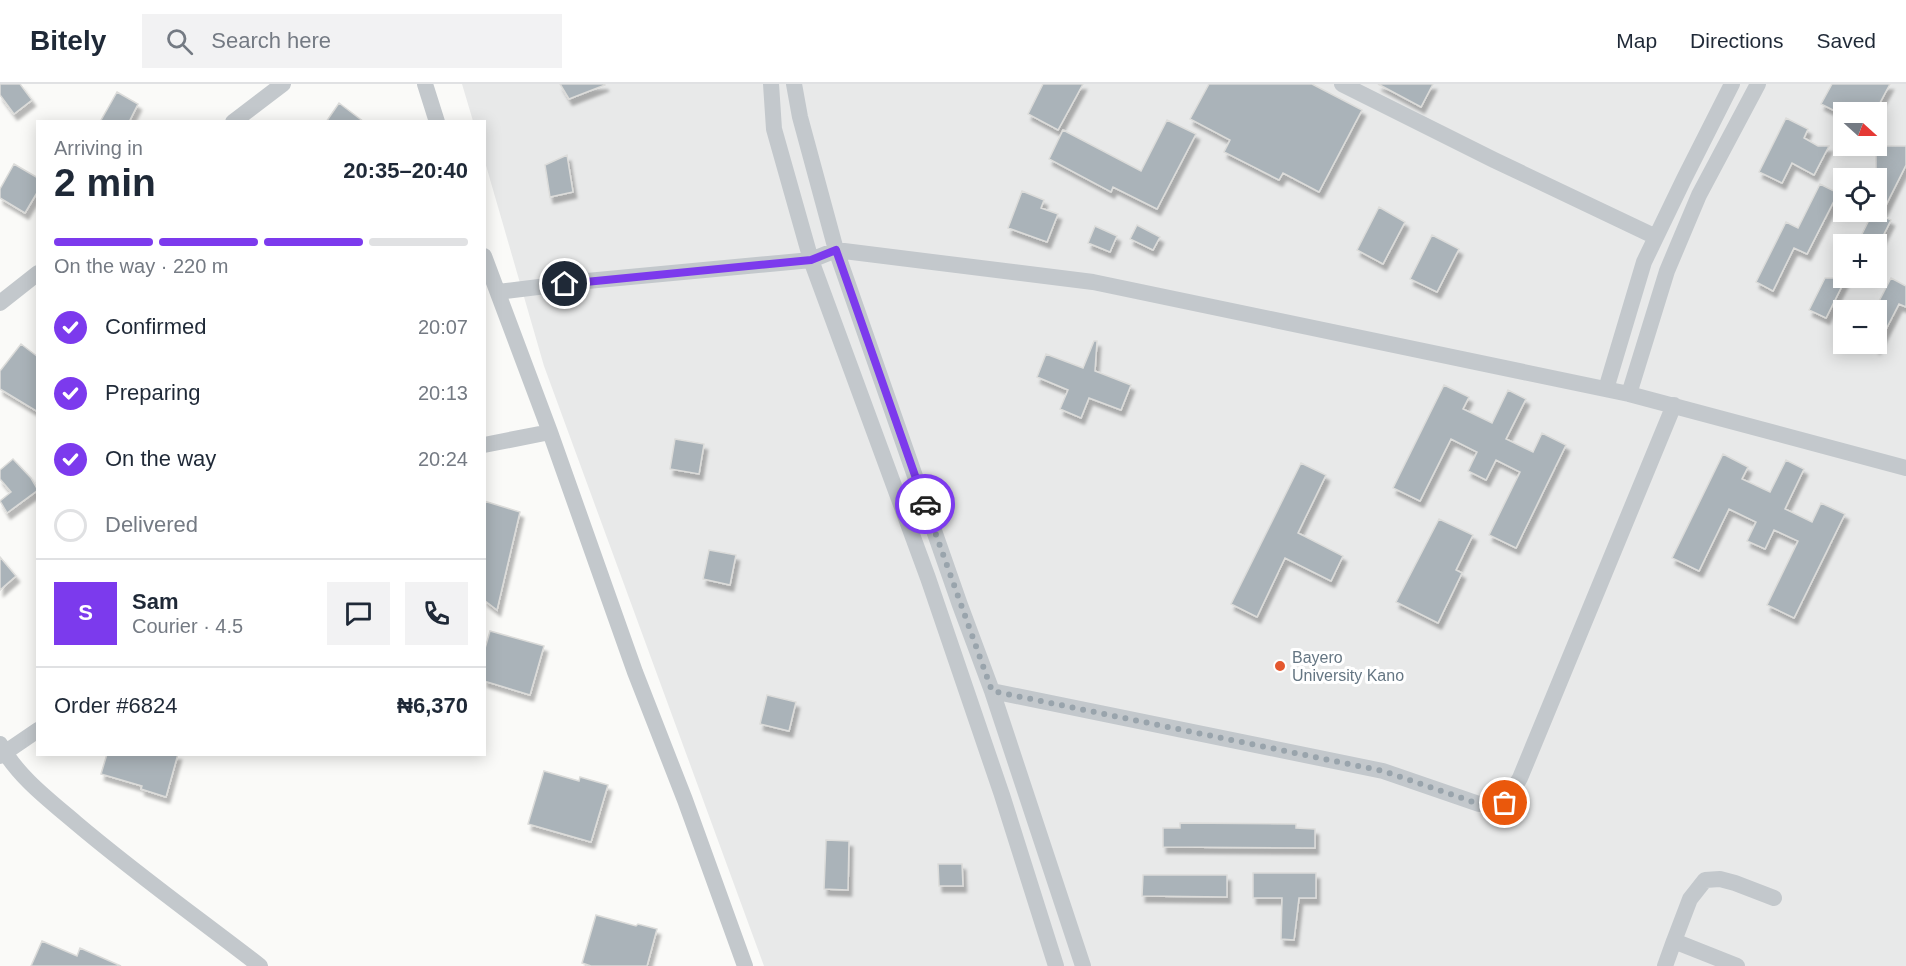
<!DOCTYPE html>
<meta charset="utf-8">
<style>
body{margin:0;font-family:Arial,sans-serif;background:#f2f2f3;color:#1f2937;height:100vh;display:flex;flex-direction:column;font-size:22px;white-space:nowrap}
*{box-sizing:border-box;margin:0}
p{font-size:20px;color:#747a83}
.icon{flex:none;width:33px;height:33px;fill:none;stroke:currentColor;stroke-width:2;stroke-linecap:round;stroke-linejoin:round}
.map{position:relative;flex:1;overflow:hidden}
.panel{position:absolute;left:36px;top:36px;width:450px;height:636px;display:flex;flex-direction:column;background:#fff;border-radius:0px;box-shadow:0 3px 15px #0003}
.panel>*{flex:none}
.needle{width:39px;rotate:111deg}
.controls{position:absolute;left:1833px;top:18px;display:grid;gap:12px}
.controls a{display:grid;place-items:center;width:54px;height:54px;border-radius:0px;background:#fff;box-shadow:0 3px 15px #0003;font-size:30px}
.pin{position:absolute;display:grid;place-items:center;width:51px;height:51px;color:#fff;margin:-26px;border:3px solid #fff;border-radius:50%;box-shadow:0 2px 6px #0007}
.courier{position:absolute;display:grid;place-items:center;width:60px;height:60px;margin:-30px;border:4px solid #7c3aed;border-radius:50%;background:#fff;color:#222;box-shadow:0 2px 8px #0007}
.headline em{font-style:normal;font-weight:800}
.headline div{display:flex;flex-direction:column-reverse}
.headline{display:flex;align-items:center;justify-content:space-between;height:102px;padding:0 18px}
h1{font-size:39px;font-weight:800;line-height:45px}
.bar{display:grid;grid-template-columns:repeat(4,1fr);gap:9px 6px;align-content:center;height:72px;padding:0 18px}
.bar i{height:8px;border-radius:4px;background:#e0e1e3}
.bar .current{background:#7c3aed}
.bar p{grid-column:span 4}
.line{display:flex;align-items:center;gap:15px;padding:0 18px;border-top:2px solid #e0e1e3}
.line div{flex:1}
.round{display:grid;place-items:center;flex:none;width:63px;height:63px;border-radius:0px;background:#f2f2f3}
ol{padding:0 18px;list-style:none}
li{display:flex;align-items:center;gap:18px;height:66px}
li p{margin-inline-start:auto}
li .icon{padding:6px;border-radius:50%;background:#7c3aed;color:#fff;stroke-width:4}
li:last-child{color:#747a83}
li i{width:33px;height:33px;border:3px solid #e0e1e3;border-radius:50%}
header{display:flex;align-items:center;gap:36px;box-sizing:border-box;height:84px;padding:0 30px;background:#fff;border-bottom:2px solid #e0e1e3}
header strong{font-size:28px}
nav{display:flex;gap:33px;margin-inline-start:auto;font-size:21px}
.search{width:420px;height:54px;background:#f2f2f3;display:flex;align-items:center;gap:15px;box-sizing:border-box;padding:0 21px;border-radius:0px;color:#747a83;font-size:22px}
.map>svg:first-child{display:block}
.built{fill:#e8e9e9;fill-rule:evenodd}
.building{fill:#aab3b9;stroke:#dcdcda;stroke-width:1.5;filter:url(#shadow)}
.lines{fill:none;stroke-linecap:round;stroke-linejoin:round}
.minor{stroke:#c3c8cc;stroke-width:16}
.done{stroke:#99a4ac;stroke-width:6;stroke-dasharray:0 10.8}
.route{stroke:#7c3aed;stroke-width:8}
.poi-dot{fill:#e4572e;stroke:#fff;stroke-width:2}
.labels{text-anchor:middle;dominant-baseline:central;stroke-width:6;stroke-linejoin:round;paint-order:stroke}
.poi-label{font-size:16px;fill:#657683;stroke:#fff;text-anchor:start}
</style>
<header>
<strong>Bitely</strong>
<div class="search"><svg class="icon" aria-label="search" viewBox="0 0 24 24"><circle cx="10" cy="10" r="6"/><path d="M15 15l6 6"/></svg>Search here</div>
<nav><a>Map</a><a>Directions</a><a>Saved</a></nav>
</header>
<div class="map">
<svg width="1906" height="882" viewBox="0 0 1906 882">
<defs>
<filter id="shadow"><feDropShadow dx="3.5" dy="6" stdDeviation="1.5" flood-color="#0004"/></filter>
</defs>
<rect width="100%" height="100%" fill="#fafaf8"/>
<path class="built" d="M462 0H1906V882H764L544 282 485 78 484 38 473 37ZM1844 28H1876V62H1844ZM1844 94H1876V128H1844ZM1844 160H1876V194H1844ZM1844 226H1876V260H1844Z"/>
<path class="building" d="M0 0H20L32 16 14 30 0 11Z
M560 0H604L605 1 569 15Z
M1043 0H1083L1058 46 1028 30Z
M1209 0H1312L1362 26 1319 108 1283 89 1279 96 1224 68 1230 56 1190 35Z
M1378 0H1433L1421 23Z
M1832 0H1890L1875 28H1837L1821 20Z
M117 8 138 20 129 38H100Z
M339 19 364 38H326Z
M1786 34 1808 45 1804 54 1818 62H1829L1814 91 1792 79 1782 99 1759 88Z
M1167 36 1196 50 1157 125 1113 103 1111 108 1049 75 1063 46 1141 87Z
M1876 62H1906V81L1881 131 1891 136 1879 160H1857L1873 128 1876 129Z
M567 71 573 108 550 113 545 81Z
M14 80 38 94V107L25 129 0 114V105Z
M1820 100 1838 109 1807 170 1794 164 1773 207 1756 198 1786 138 1798 144Z
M1022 107 1044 116 1041 124 1058 130 1047 158 1008 144Z
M1379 123 1405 138 1383 180 1357 166Z
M1137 141 1160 153 1153 166 1130 155Z
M1095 142 1117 152 1110 168 1088 159Z
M1432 151 1459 165 1437 208 1410 195Z
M1825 194H1846L1826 234 1809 226Z
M1891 194 1906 202V223L1899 220 1876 265V223Z
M1094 257H1097L1095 287 1131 301 1121 326 1089 314 1081 334 1060 325 1068 306 1037 293 1046 270 1083 284Z
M21 260 38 273V328L0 305V287Z
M1444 301 1469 313 1463 325 1492 339 1508 306 1526 315 1506 355 1533 368 1542 349 1566 361 1516 464 1489 451 1520 388 1496 376 1486 396 1468 387 1477 368 1451 355 1420 417 1393 404Z
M675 355 704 360 699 390 670 385Z
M1723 370 1748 383 1742 395 1770 408 1786 376 1804 385 1785 425 1812 438 1821 419 1845 430 1794 534 1767 521 1798 457 1774 446 1765 465 1747 457 1756 438 1729 425 1699 487 1672 474Z
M13 375 31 394 38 406 7 429 0 417 11 408 0 395V386Z
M1301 379 1326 391 1298 449 1343 472 1331 497 1285 474 1257 533 1231 520Z
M484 417 520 428 497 526 484 516Z
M1439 435 1473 451 1456 486 1462 489 1438 539 1396 518Z
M709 466 736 471 730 501 703 495Z
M0 473 16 492 0 506Z
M490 547 544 562 530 611 484 597V568Z
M767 611 796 618 789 647 760 640Z
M107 670H178L166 713 141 705 142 702 101 690Z
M544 687 579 697 580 693 608 701 591 758 528 740Z
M1180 739 1296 740V744L1315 745V764L1163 763V744H1180Z
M826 756 849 757 848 806 824 805Z
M938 780H962L963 802H939Z
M1253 789H1316V814H1299L1294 856 1281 855 1282 814H1253Z
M1143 791H1227V813L1142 812Z
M596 831 636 842 638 840 657 845 647 882H591L582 879Z
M42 857 77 872 80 864 121 882H31Z"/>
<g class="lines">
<path class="minor" d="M425 0 437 38
M771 0 774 45 811 176 928 494 1002 711 1056 882
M794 0 800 33 836 166 960 521 992 607 1083 882
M1342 0 1494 76 1656 153
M233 38 283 0
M484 172 550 348 635 588 685 716 745 882
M498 208 587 197 811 176 836 166 1093 198 1629 310 1906 384
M0 219 38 189
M1606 305 1644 178 1684 95 1732 0
M1629 310 1667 187 1699 111 1758 0
M484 361 550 348
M992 607 1383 687 1479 720 1505 719 1520 694 1674 321
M0 660C17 692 49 716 76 739 135 789 199 835 260 882
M0 672 38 646
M1674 857 1690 815 1705 796 1720 795 1735 799 1774 814
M1665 882 1674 857 1737 882"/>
</g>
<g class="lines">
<path class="done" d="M925 420 992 607 1383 687 1479 720 1505 719"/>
<path class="route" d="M565 200 811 176 836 166 925 420"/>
</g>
<circle class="poi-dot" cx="1280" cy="582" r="6"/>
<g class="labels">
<g class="poi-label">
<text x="1292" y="573">Bayero<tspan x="1292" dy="18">University Kano</tspan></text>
</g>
</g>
</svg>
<div class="controls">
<a><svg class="needle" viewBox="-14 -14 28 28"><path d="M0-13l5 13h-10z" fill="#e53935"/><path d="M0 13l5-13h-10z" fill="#747a83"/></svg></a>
<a><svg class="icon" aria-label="locate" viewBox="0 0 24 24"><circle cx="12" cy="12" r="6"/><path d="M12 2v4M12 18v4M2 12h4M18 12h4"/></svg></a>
<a>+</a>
<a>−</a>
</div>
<div class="pin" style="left:1505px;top:719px;background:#ea580c"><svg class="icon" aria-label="bag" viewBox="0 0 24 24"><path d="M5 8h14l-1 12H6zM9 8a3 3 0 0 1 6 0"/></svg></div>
<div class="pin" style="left:565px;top:200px;background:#1f2937"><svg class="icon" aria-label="home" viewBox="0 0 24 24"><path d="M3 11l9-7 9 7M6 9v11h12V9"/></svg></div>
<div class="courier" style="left:925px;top:420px"><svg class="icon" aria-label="car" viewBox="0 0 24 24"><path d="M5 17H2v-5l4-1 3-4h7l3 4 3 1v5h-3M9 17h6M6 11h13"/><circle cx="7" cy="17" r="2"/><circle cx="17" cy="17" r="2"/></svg></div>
<section class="panel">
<div class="headline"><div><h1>2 min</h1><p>Arriving in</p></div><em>20:35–20:40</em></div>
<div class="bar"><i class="current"></i><i class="current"></i><i class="current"></i><i></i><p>On the way · 220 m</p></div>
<ol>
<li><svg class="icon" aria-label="check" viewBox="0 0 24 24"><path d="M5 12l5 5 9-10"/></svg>Confirmed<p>20:07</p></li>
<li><svg class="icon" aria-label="check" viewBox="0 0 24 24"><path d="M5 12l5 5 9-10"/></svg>Preparing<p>20:13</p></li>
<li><svg class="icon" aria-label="check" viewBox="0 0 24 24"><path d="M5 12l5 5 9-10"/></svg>On the way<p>20:24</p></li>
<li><i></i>Delivered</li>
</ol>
<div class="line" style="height:108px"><b class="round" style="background:#7c3aed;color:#fff">S</b><div><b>Sam</b><p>Courier · 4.5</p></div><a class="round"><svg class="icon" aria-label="chat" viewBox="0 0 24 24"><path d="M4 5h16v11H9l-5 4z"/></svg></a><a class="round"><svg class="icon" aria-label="phone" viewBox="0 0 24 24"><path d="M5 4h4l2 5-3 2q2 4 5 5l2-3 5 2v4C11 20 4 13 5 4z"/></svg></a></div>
<div class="line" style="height:78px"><div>Order #6824</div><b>₦6,370</b></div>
</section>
</div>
